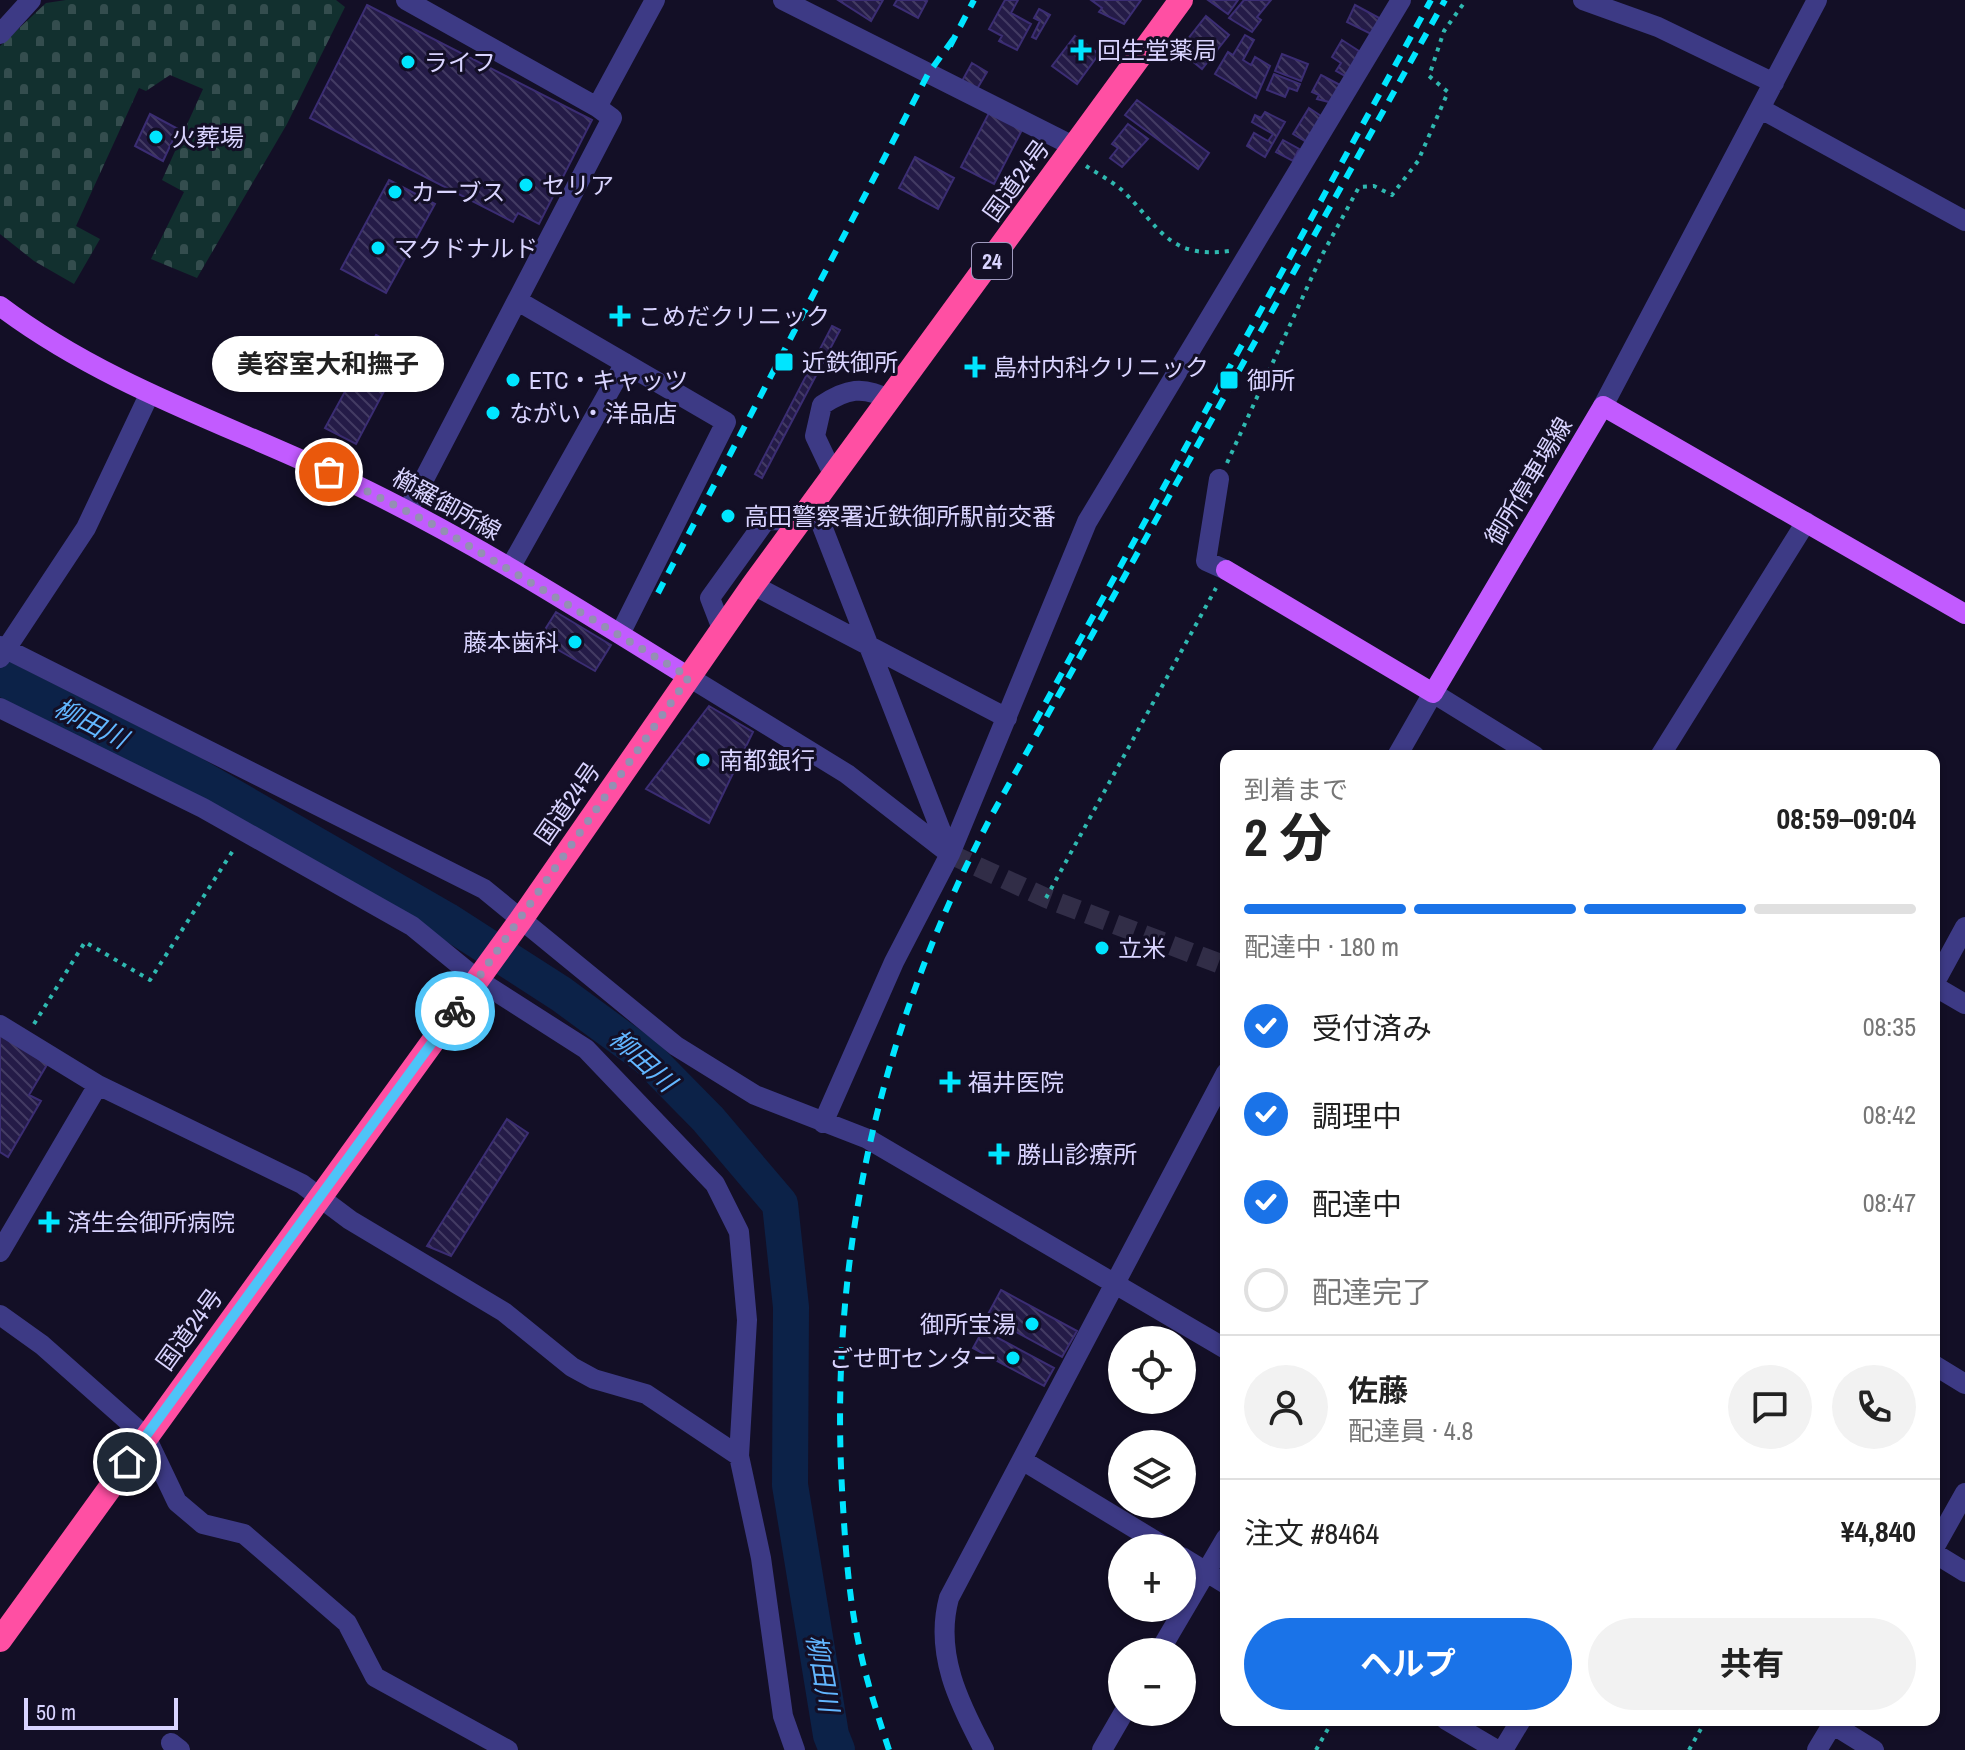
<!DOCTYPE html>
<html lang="ja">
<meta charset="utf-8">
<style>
body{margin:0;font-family:"Archivo Narrow","Noto Sans JP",sans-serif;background:#f2f2f2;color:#222;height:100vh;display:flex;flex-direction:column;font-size:30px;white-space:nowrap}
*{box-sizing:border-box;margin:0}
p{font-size:26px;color:#767676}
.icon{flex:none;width:44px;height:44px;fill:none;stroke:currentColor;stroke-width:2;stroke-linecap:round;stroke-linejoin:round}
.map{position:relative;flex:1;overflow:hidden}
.panel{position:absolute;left:1220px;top:750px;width:720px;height:976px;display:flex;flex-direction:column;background:#fff;border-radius:16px;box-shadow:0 2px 6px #0004}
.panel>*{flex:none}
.buttons{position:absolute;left:1108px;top:1326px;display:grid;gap:16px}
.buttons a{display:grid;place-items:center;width:88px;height:88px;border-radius:50%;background:#fff;box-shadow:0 2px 6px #0004;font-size:40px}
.scale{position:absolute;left:24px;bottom:20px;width:154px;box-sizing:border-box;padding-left:8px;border:4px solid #d9d4ff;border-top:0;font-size:22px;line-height:28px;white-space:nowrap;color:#d9d4ff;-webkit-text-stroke:6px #130f26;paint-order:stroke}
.pin{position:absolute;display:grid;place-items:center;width:68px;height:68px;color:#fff;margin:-34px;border:4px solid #fff;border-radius:50%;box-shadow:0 2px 8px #0007}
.courier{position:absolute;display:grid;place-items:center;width:80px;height:80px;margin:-40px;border:6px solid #4fc3f7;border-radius:50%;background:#fff;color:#222;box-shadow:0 2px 10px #0007}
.bubble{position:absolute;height:56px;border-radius:28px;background:#fff;box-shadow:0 2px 6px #0004;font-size:26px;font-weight:700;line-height:56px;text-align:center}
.headline em{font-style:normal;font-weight:700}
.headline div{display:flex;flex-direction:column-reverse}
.headline{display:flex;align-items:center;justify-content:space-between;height:136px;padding:0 24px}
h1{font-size:52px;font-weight:700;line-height:60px}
.bar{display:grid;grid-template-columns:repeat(4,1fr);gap:12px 8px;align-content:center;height:96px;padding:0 24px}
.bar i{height:10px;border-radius:6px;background:#e0e0e0}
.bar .active{background:#1a73e8}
.bar p{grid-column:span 4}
.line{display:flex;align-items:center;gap:20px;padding:0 24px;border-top:2px solid #e0e0e0}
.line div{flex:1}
.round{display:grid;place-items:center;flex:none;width:84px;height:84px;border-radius:42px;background:#f2f2f2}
ol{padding:0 24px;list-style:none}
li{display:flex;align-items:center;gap:24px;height:88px}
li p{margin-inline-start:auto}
li .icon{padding:8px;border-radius:50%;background:#1a73e8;color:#fff;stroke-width:4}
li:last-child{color:#767676}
li i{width:44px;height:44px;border:4px solid #e0e0e0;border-radius:50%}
.cta{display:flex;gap:16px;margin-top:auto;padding:16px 24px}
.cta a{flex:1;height:92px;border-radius:48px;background:#1a73e8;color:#fff;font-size:32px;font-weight:700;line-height:92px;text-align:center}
.cta a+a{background:#f2f2f2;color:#222}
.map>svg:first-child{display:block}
.cemetery{fill:url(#cemetery-stones)}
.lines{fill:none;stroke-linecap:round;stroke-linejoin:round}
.river{stroke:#0c2248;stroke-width:36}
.building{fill:url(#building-back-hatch);stroke:#3b2d73;stroke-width:2}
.minor-tunnel{stroke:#312d47;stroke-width:20;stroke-dasharray:20 10;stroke-linecap:butt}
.path{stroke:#2fb8b0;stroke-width:4;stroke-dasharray:4 6;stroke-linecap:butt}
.minor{stroke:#3d3a85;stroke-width:20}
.major{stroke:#c25bff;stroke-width:20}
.highway{stroke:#ff4fa3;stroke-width:24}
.rail{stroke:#00e5ff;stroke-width:6;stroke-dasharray:12 10;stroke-linecap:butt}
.done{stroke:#948fb3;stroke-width:8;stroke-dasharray:0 14.4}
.route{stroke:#4fc3f7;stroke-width:10}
.poi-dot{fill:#00e5ff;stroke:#130f26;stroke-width:3}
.labels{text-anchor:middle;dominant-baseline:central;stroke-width:6;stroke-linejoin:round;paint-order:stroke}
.shield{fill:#130f26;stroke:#9e99be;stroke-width:2}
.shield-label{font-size:22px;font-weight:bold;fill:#d9d4ff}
.poi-label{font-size:24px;fill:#d9d4ff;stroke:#130f26;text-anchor:start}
.street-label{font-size:24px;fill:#d9d4ff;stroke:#130f26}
.water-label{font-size:26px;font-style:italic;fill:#62b6ff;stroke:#130f26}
</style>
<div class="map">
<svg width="1965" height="1750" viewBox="0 0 1965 1750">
<defs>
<pattern id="cemetery-stones" width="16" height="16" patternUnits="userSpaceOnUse" patternTransform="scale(2)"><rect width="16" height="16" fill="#12302f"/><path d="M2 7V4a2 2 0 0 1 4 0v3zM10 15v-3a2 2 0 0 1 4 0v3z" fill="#344d4e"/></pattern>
<pattern id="building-back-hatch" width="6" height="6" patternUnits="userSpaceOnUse" patternTransform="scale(2)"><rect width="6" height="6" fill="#241b47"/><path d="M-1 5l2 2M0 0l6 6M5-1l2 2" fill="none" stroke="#433b63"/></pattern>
</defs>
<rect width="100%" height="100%" fill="#130f26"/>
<path class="cemetery" d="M66 0H336L345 7 287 124 197 278 151 259 184 192 162 180 203 89 170 75 146 91 139 88 76 226 100 239 74 284 34 261 0 234V46L46 3Z"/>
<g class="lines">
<path class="river" d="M0 677 193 774 446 920 561 994 647 1057 708 1119 780 1204 791 1307 790 1485 831 1735 837 1750"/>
</g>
<path class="building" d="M838 0H883L871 21Z
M897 0H924L927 1 918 18 894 5Z
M1005 0H1018L1011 13 1031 24 1017 50 999 41 1002 36 989 29Z
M1091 0H1141L1124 24 1099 12 1102 8Z
M1208 0H1238L1228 14Z
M1244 0H1271L1257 17 1261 20 1252 32 1229 18Z
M367 5 592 120 539 224 518 213 513 222 310 118Z
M1355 5 1381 19 1373 35 1347 22Z
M1039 9 1050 15 1036 39 1032 37 1040 21 1034 18Z
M1206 16 1229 35 1202 69 1179 50Z
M1245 35 1254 40 1243 60 1251 65 1255 57 1270 66 1256 98 1215 74 1228 52 1233 55Z
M1075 36 1099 54 1077 84 1052 66Z
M1342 40 1359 51 1347 77 1336 71 1341 63 1332 57Z
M1282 54 1308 64 1301 81 1275 71Z
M972 63 987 72 977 89 962 81Z
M1274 74 1300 84 1297 91 1289 88 1285 97 1267 90Z
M1321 75 1342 86 1333 103 1317 99 1319 95 1312 92Z
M1137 100 1209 153 1198 169 1125 115Z
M1309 108 1324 118 1308 143 1293 134Z
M991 109 1024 126 994 184 961 167Z
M1265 112 1285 122 1265 157 1247 146 1254 133 1268 141 1273 134 1252 122 1255 115 1261 118Z
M150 114 178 129 163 161 135 146Z
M1128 124 1148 139 1122 167 1110 158 1118 148 1112 144Z
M1283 140 1299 149 1293 161 1276 152Z
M915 157 954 178 938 209 899 188Z
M389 180 435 204 386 293 341 269Z
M832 326 840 330 762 478 755 474Z
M376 335 406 350 356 444 325 428Z
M556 612 611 645 595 671 539 639Z
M709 706 753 732 709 823 646 789Z
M0 1035 48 1063 29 1095 41 1101 8 1157 0 1152Z
M507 1119 528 1133 451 1256 427 1246Z
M1001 1290 1077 1331 1062 1357 987 1316Z
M983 1330 1054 1368 1044 1386 973 1348Z"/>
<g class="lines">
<path class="minor-tunnel" d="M950 854 1046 898 1226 966"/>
<path class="path" d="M1086 166C1098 174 1112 181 1123 191 1160 227 1168 259 1229 251
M1227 463 1321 257 1359 187 1374 186 1392 195 1418 161 1448 92 1429 76 1444 31 1466 0
M1046 898 1216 588
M34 1024 85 942 150 980 234 849
M1316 1750 1333 1720
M1689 1750 1706 1720"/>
<path class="minor" d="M406 0 597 107
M783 0 1075 147
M1583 0 1658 27 1774 83
M0 34 31 0
M1761 109 1965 221
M518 301 726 422 620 634
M1603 406 1817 0
M833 474 815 436 822 405C846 389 863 385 890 400
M1219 479 1206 561 1226 570
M813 503 950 854
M408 510 612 118 597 107 655 0
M510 568 625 363
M753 585 1007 718
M722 629 710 598 766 520 800 521
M0 646 484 889 676 1046 755 1095 868 1139 1226 1349
M0 658 86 528 149 395
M689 677 847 774 950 854
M0 708 203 808 412 926 478 980 586 1049 715 1184 739 1232 747 1320 739 1456 761 1558 783 1716 795 1750
M1397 756 1433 693 1535 756
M1660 756 1806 522
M1934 984 1965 927
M1934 986 1965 1004
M0 1025 98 1085 302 1184 350 1220 504 1312 572 1367 594 1379 646 1394 739 1456
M823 1123 894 962 950 854 1087 522 1401 0
M0 1252 98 1085
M0 1315 42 1345 146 1437 177 1502 203 1524 244 1534 347 1623 375 1677 508 1750
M1934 1365 1965 1384
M1022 1460 1167 1548
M1934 1548 1965 1493
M1934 1553 1965 1572
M1182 1557 1226 1584
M1159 1652 1226 1538
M1446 1720 1497 1750
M1832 1724 1874 1750
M171 1743 180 1750
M984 1750C959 1703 934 1653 949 1598L1226 1073
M1102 1750 1124 1712
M1503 1750 1521 1720
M1817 1750 1835 1720"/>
<path class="major" d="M0 306C106 386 233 426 352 483 469 539 579 609 689 677
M1226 570 1433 693 1603 406 1965 614"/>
<path class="highway" d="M0 1640 520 921 753 585 1181 0"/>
<path class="rail" d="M950 46 974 0
M658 593 928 74 954 38
M1035 722 1431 0
M889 1750C878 1716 866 1680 859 1645 848 1594 845 1541 842 1489 829 1250 881 1024 993 813L1445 0"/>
</g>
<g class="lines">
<path class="done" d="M329 472 434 525 689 677 455 1011"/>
<path class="route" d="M127 1462 455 1011"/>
</g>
<g class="poi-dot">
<path d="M1077 38h8v8h8v8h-8v8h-8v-8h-8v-8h8z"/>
<circle cx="408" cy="62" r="8"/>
<circle cx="156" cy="137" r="8"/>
<circle cx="526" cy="185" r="8"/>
<circle cx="395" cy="192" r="8"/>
<circle cx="378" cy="248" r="8"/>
<path d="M616 304h8v8h8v8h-8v8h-8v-8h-8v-8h8z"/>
<rect x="774" y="352" width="20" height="20" rx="4"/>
<path d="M971 355h8v8h8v8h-8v8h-8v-8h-8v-8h8z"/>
<circle cx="513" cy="380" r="8"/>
<rect x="1219" y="370" width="20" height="20" rx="4"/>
<circle cx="493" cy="413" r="8"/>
<circle cx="728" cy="516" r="8"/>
<circle cx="575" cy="642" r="8"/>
<circle cx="703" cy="760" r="8"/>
<circle cx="1102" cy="948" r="8"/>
<path d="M946 1070h8v8h8v8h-8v8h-8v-8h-8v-8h8z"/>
<path d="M995 1142h8v8h8v8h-8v8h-8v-8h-8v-8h8z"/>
<path d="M45 1210h8v8h8v8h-8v8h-8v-8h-8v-8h8z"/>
<circle cx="1032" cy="1324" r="8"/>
<circle cx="1013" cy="1358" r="8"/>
</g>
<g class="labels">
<rect class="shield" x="972" y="243" width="40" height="36" rx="6"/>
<g class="shield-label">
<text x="992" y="261">24</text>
</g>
<g class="poi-label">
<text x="1097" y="50">回生堂薬局</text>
<text x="424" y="62">ライフ</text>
<text x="172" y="137">火葬場</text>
<text x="542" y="185">セリア</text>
<text x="411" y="192">カーブス</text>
<text x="394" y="248">マクドナルド</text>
<text x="638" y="316">こめだクリニック</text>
<text x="802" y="362">近鉄御所</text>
<text x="993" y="367">島村内科クリニック</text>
<text x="529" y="380">ETC・キャッツ</text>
<text x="1247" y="380">御所</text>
<text x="509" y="413">ながい・洋品店</text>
<text x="744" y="516">高田警察署近鉄御所駅前交番</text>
<text x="559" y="642" text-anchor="end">藤本歯科</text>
<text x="719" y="760">南都銀行</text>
<text x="1118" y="948">立米</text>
<text x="968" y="1082">福井医院</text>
<text x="1017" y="1154">勝山診療所</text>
<text x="67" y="1222">済生会御所病院</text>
<text x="1016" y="1324" text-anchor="end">御所宝湯</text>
<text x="997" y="1358" text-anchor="end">ごせ町センター</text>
</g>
<g class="street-label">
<text transform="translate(1016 180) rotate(-54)">国道24号</text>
<text transform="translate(1528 481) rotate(-59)">御所停車場線</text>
<text transform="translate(447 504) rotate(29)">櫛羅御所線</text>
<text transform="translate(567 803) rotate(-55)">国道24号</text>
<text transform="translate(189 1329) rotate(-54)">国道24号</text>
</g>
<g class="water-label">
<text transform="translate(91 723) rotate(27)">柳田川</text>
<text transform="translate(643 1060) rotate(42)">柳田川</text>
<text transform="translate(823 1673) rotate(80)">柳田川</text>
</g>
</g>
</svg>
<div class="buttons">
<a><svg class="icon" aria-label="locate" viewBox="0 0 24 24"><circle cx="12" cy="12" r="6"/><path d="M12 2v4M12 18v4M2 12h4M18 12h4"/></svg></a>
<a><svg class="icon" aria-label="layers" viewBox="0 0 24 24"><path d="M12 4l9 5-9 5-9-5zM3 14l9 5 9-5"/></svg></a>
<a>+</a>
<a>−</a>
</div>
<div class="scale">50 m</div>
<div class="pin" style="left:329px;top:472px;background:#ea580c"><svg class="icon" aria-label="bag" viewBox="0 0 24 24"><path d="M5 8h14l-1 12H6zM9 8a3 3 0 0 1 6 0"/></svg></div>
<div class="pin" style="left:127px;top:1462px;background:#1f2937"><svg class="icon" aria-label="home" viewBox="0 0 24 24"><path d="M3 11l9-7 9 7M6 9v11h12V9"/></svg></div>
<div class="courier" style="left:455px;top:1011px"><svg class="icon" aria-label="bike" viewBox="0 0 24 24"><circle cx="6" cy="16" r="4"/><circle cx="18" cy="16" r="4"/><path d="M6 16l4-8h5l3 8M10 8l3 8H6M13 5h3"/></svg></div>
<div class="bubble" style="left:212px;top:336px;width:232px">美容室大和撫子</div>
<section class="panel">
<div class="headline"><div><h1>2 分</h1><p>到着まで</p></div><em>08:59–09:04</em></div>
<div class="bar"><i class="active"></i><i class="active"></i><i class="active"></i><i></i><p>配達中 · 180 m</p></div>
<ol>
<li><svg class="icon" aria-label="check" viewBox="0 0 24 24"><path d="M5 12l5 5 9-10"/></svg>受付済み<p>08:35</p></li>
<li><svg class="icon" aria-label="check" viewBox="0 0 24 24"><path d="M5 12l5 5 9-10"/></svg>調理中<p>08:42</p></li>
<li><svg class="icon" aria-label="check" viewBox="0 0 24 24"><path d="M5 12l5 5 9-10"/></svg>配達中<p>08:47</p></li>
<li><i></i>配達完了</li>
</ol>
<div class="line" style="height:144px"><a class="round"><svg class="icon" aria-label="person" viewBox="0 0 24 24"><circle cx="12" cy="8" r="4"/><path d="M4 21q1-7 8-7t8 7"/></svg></a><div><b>佐藤</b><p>配達員 · 4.8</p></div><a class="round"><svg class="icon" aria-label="chat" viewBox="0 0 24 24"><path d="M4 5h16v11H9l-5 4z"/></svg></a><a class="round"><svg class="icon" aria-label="phone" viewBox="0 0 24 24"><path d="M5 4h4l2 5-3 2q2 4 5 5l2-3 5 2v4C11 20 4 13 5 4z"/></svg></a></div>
<div class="line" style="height:104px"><div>注文 #8464</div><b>¥4,840</b></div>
<div class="cta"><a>ヘルプ</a><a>共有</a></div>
</section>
</div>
